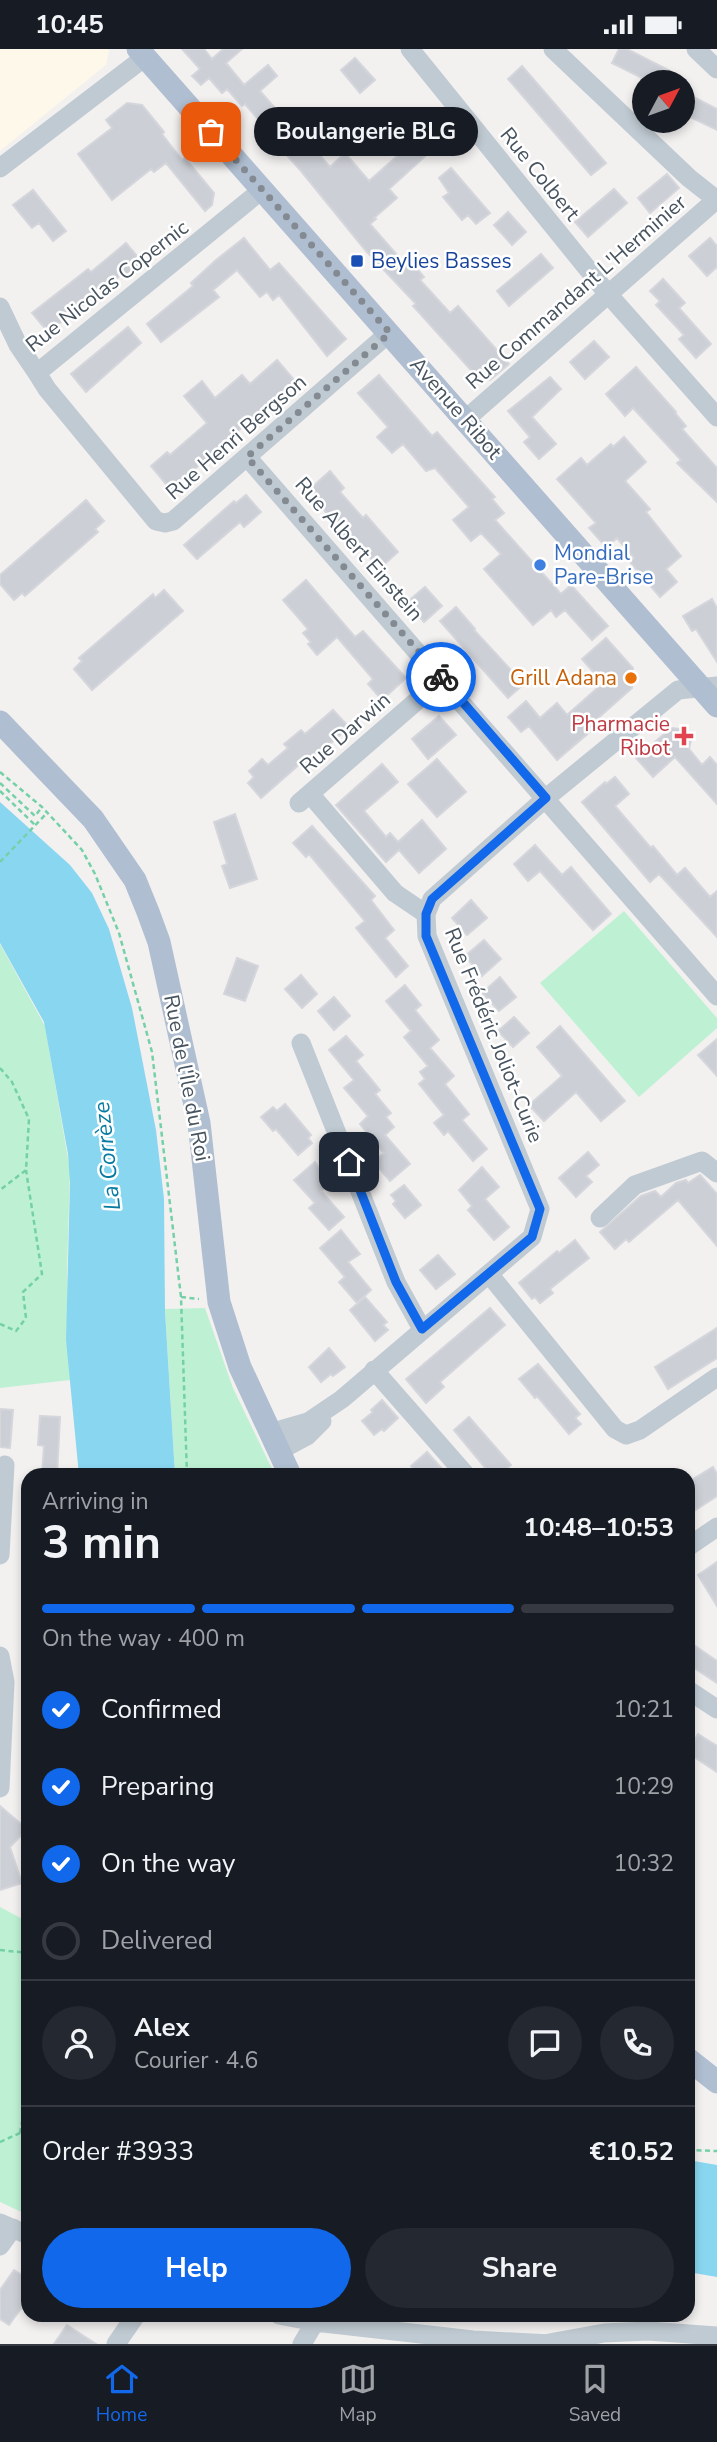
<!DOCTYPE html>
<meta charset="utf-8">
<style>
body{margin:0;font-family:"Nunito Sans",sans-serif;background:#242831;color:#f1f3f6;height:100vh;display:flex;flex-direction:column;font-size:26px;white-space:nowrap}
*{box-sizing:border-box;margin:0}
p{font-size:23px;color:#9ea1a6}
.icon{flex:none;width:38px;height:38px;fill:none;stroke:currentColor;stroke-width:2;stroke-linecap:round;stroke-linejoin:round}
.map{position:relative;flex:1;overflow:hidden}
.details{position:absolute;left:21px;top:1419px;width:674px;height:854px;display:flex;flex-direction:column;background:#171b24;border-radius:21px;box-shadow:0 4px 10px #0003}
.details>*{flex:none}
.needle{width:46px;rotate:49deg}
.fabs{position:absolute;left:632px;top:21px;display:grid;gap:14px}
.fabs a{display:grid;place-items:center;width:63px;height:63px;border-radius:50%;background:#171b24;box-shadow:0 4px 10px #0003;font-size:35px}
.pin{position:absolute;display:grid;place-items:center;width:60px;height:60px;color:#fff;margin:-30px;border-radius:14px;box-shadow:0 4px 10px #0006}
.courier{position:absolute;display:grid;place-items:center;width:70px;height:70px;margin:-35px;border:5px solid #1268ea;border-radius:50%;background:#fff;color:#222;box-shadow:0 2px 9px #0007}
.bubble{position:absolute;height:49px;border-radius:24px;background:#171b24;box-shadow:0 4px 10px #0003;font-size:23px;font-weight:700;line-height:49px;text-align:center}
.headline em{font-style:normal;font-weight:700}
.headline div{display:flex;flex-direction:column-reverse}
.headline{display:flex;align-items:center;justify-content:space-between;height:119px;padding:0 21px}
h1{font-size:46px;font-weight:700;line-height:52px}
.bar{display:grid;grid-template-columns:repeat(4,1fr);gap:10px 7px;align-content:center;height:84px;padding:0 21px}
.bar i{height:9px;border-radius:5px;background:#363941}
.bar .on{background:#1268ea}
.bar p{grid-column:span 4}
.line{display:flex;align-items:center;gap:18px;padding:0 21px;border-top:2px solid #363941}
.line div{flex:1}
.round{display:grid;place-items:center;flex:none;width:74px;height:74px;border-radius:37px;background:#242831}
ol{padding:0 21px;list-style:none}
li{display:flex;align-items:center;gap:21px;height:77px}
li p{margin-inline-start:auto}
li .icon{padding:7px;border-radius:50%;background:#1268ea;color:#fff;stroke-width:4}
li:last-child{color:#9ea1a6}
li i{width:38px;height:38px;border:4px solid #363941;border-radius:50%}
.cta{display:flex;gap:14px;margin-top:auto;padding:14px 21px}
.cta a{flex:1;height:80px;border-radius:42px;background:#1268ea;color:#fff;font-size:28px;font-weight:700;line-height:80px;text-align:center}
.cta a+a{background:#242831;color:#f1f3f6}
.status{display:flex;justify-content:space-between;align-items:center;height:49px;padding:0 35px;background:#171b24;direction:ltr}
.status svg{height:19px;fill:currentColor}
.tabs{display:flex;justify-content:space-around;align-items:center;height:98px;border-top:2px solid #363941;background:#171b24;font-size:19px;color:#9ea1a6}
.tabs a{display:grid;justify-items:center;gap:4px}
.tabs .on{color:#1268ea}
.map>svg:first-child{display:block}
.commercial{fill:#fdf8ea}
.green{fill:#bef1d3}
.water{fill:#89d6f0}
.building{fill:#cccfd5;stroke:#d4d6dc;stroke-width:2}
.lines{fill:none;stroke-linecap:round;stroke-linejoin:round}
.path{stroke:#74d1a7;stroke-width:2.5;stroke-dasharray:5 3.5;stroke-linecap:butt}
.minor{stroke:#c0cad2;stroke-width:19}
.major{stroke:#afbed0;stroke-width:23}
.done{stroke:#838a91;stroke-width:7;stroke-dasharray:0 12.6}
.route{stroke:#1268ea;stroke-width:9}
.transit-dot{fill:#1a4fb4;stroke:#fff;stroke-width:2.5}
.shop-dot{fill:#3f7fe0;stroke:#fff;stroke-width:2.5}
.food-dot{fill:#e8710a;stroke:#fff;stroke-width:2.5}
.health-dot{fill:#e0444e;stroke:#fff;stroke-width:2.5}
.labels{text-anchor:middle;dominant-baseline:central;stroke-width:5;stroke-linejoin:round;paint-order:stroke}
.street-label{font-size:21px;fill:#47535e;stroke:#fff}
.transit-label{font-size:21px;fill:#164399;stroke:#fff;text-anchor:start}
.shop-label{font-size:21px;fill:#366cbe;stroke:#fff;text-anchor:start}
.food-label{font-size:21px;fill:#c56008;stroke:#fff;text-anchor:end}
.health-label{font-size:21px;fill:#be3a42;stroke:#fff;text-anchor:end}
.water-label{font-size:23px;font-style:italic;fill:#087ba2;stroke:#fff}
</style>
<div class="status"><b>10:45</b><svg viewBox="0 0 49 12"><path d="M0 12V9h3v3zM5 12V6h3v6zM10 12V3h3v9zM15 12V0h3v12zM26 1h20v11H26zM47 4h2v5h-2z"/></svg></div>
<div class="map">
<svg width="717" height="2295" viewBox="0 0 717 2295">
<rect width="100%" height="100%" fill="#f3f0f0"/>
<path class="commercial" d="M0 0H108L109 1 106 16 0 102Z"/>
<path class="green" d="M624 862 717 969V979L639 1048 540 934Z
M0 895 45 977 70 1121 67 1222 70 1331 0 1339Z
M205 1259 233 1339 275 1426H175L165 1260Z
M0 1858 28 1873V2166L0 2153Z"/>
<path class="water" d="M0 753 70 816 92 844 109 880 132 959 156 1081 164 1150 165 1262 175 1426H79L66 1291 70 1134 68 1105 44 973 0 894Z
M688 2111 717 2116V2228L688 2223Z"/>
<path class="building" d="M182 0H204L212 10 223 0H242L226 14 244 36 268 16 277 27 260 42 302 90 304 88 330 118 345 104 369 132 422 85 416 79 428 69 433 75 441 68 453 82 389 140 397 149 374 169 376 170 370 175 404 214 409 210 424 228 420 231 450 264 458 257 509 315 490 331 479 330 413 257 416 255 366 202 301 122 276 94 274 95 265 84 267 81 245 55 242 57 227 40 222 44 209 29 201 36 192 27 200 20Z
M619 0H627L672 23 667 33H650L612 14Z
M355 9 375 31 360 44 341 21Z
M522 17 606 114 591 126 508 30Z
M682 42 717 60V81L682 64Z
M127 54 142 56 164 83 162 85 182 111 185 109 214 144 212 156 205 162 166 114 154 123 151 120 112 151 78 105 112 79 106 71Z
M451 119 490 164 476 175 468 166 462 171 443 148 449 144 439 129Z
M667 125 679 139 650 164 638 149Z
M614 140 627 154 588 188 575 173Z
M33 141 66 182 53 192 39 174 32 179 13 156Z
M508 163 526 183 512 196 494 176Z
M244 189 270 221 279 214 346 290 327 307 279 246 273 251 267 243 260 248 237 221 213 241 219 248 161 293 147 275 193 237 191 234 216 211Z
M710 189 717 197V218L707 227 689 207Z
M126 194 142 213 123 229 121 226 48 283 32 264 88 220 91 223Z
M541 205 553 219 509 257 497 242Z
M663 230 685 254 679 259 711 295 696 309 679 290 684 286 656 256 660 252 650 242Z
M128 278 141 294 86 343 71 325Z
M594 292 609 308 585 330 570 313Z
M277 311 295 332 171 441 151 417 167 403 170 406 207 374 184 347 202 332 215 349 242 326 250 335Z
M636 318 676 363 675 364 686 377 682 380 717 419V453L677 414 681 411 633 359 625 367 606 345Z
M379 326 432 387 437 383 495 448 492 450 504 464 495 471 561 545 571 536 608 577 592 591 565 561 556 568 551 561 533 576 484 520 501 505 481 484 471 492 453 471 469 458 435 419 426 422 403 395 392 404 377 388 388 378 358 344Z
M550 328 561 340 532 368 556 395 539 410 524 393 530 388 508 362Z
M624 388 646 413 625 432 650 460 646 463 681 507 666 520 677 533 660 548 630 513 634 509 617 489 606 498 589 479 596 474 557 430 581 409 587 416 611 395 613 398Z
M330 422 344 439 340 443 363 469 366 466 398 503 380 519 354 492 350 495 309 441Z
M246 446 261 463 244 478 240 473 197 510 184 496 234 452 236 454Z
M86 451 104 472 95 480 98 483 25 547 22 544 14 551 0 535V526Z
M306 531 355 588 363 582 406 629 382 651 368 635 373 630 337 588 317 606 308 595 311 593 303 584 308 580 283 551Z
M425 538 442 557 424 573 407 553Z
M164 541 183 562 92 641 74 620 82 612 79 609 153 545 155 549Z
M712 550 717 559V613L696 580 692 582 683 567Z
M456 558 475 580 474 581 524 635 508 649 440 572Z
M606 589 633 619 632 639 596 671 599 675 557 711 529 677 521 683 508 668 526 652 540 669 557 654 567 666 603 634 582 610Z
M333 661 349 678 304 718 301 714 261 749 248 734 254 728 249 722 262 710 268 716 288 699 284 695 301 681 305 685Z
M439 667 456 686 428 710 412 690Z
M671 679 680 680 685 686H692L689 700 702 716 710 708 717 716V755L675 708 653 728 636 709Z
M437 710 466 743 437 768 408 735Z
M382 715 398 733 364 762 386 788 390 784 398 793 422 771 446 800 419 824 399 801 386 813 336 756Z
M615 728 629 745 615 757 651 799 653 797 677 826 685 819 710 848 717 842V888L659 825 650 833 582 753 605 733 606 735Z
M235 765 257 830 230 839 222 817 227 815 214 773Z
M312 777 375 847 371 851 394 881 385 889 408 917 396 928 356 879 365 872 309 805 306 808 293 794Z
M535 796 562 826 571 818 611 865 593 881 540 822 528 832 514 815Z
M471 851 487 869 467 886 452 869Z
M484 891 501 910 482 927 465 907Z
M237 909 258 917 245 952 224 945Z
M301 926 317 945 302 959 285 940Z
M500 928 516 948 499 962 482 944Z
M405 936 421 956 415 961 439 991 430 999 454 1027 445 1035 469 1065 462 1071 487 1100 473 1112 448 1082 444 1086 434 1074 444 1066 419 1035 425 1030 420 1023 428 1017 404 988 411 982 386 952Z
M334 948 350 967 334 981 318 962Z
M514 968 529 984 513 998 498 982Z
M560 977 625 1052 601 1072 576 1043 544 1072 529 1056 562 1027 537 998Z
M346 987 363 1006 356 1012 380 1041 375 1045 391 1064 386 1068 394 1078 385 1086 410 1115 390 1132 374 1113 384 1104 360 1075 368 1067 344 1039 354 1031 329 1001Z
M717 990V1027L698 1006Z
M285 1055 311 1086 308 1089 312 1094 298 1106 276 1080 273 1082 261 1068 273 1058 277 1062Z
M588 1103 599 1116 586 1127 592 1133 576 1148 559 1129Z
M315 1113 330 1135 321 1142 344 1168 329 1181 309 1159 315 1154 294 1131Z
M482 1118 499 1138 485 1150 509 1178 494 1191 468 1161 472 1157 459 1141Z
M700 1126 717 1145V1197L678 1151 629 1193 626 1190 615 1200 600 1183 641 1147 655 1142 661 1148 676 1134 686 1131 688 1134Z
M404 1136 421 1156 405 1169 393 1155 396 1152 391 1146Z
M341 1181 360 1205 348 1213 371 1241 357 1254 339 1233 345 1228 320 1199Z
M575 1191 589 1209 550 1240 553 1244 540 1254 535 1248 532 1250 519 1234 557 1202 559 1204Z
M438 1206 455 1225 436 1240 420 1221Z
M365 1248 387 1273 383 1276 388 1281 375 1292 350 1261Z
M490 1259 505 1276 440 1333 444 1338 426 1354 406 1330Z
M717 1279V1309L668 1340 655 1318Z
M329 1299 345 1318 333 1327 331 1325 321 1333 309 1318Z
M538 1315 580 1365 575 1369 581 1375 569 1385 537 1347 535 1349 519 1330Z
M382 1351 398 1369 384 1382 382 1380 374 1386 362 1372 373 1363 371 1361Z
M0 1360 13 1361 10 1399 0 1398Z
M40 1367 60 1368 57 1426H42L44 1397 38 1396Z
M469 1368 511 1416 500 1426H491L454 1381Z
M427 1403 442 1420 435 1426H419L411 1417Z
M713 1418 717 1425V1447L688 1466V1433Z
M717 1513V1557L698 1526Z
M688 1592 717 1612V1634L688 1615Z
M698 1685 717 1697V1723L688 1704Z
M0 1757 27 1780 10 1798 22 1834 0 1841Z
M14 2221 28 2230V2250L9 2276 0 2270V2241Z
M67 2276 96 2295H54Z"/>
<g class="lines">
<path class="path" d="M0 723 42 758 82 801 95 825 119 884 152 1003 181 1248 187 1426
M0 734 35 767 42 758
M0 742 35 776
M0 813 46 765
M0 1019 12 1033 29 1070 26 1121 0 1141
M181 1248 199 1250
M0 1275 16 1282 26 1269 23 1243 42 1225 26 1121
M0 1901 28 1904
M20 2084 28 2040
M0 2093 20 2084H28
M688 2101 717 2102"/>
<path class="minor" d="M410 0 608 245 717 368
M553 0 689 129 717 151
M696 0 717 20
M0 119 145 8
M0 258 18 296 37 324 263 140
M37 324 47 340 156 472 165 474 173 472 389 284
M466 370 717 150
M247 408 717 947
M310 745 395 844 426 865
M299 754 442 630
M301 994 396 1233 422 1280
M600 1169 635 1136 702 1112 717 1124
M489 1225 615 1380 626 1386 640 1381 717 1328
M374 1321 466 1426
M270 1384 308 1373 342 1350 532 1188 540 1160 427 887 426 865 432 850 546 749 678 641 717 637
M279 1402 307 1387 322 1372
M688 1498 717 1478
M0 1506 5 1416
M0 1607 5 1633 0 1739
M688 1641 717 1660
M0 2174 28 2186
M0 2197 13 2179
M279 2266 315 2273 473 2291 551 2295
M549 2294 604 2284 648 2282 717 2287
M116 2295 136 2266
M302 2295 315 2273"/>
<path class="major" d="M138 0 717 657
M0 673 93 770 135 831 148 863 159 893 199 1074 219 1253 240 1318 290 1426
M688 2010 717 2033"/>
</g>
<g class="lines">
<path class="done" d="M211 83 390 284 247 408 441 628"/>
<path class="route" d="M349 1113 396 1233 422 1280 532 1188 540 1160 426 887V865L432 850 546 749 441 628"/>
</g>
<rect class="transit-dot" x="350" y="205" width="14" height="14" rx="3.5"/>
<circle class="shop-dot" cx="540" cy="516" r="7"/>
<circle class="food-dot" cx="631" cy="629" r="7"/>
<path class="health-dot" d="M680.5 676.5h7v7h7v7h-7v7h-7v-7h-7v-7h7z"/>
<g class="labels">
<g class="street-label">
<text transform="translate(540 125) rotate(51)">Rue Colbert</text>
<text transform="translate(107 237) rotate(-38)">Rue Nicolas Copernic</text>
<text transform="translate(576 243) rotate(-41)">Rue Commandant L'Herminier</text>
<text transform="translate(456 359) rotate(49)">Avenue Ribot</text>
<text transform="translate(236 388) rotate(-41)">Rue Henri Bergson</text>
<text transform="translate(359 500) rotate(49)">Rue Albert Einstein</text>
<text transform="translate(345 684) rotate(-41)">Rue Darwin</text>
<text transform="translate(494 986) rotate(68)">Rue Frédéric Joliot-Curie</text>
<text transform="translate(187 1029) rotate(79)">Rue de l'Île du Roi</text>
</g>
<g class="transit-label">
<text x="371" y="212">Beylies Basses</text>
</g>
<g class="shop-label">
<text x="554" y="504">Mondial<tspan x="554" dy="24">Pare-Brise</tspan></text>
</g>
<g class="food-label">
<text x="617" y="629">Grill Adana</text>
</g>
<g class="health-label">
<text x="670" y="675">Pharmacie<tspan x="670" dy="24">Ribot</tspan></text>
</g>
<g class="water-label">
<text transform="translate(107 1107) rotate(-96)">La Corrèze</text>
</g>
</g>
</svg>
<div class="fabs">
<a><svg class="needle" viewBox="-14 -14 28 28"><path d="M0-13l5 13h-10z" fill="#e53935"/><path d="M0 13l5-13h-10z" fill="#9ea1a6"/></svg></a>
</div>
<div class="pin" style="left:211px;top:83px;background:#ea580c"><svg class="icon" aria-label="bag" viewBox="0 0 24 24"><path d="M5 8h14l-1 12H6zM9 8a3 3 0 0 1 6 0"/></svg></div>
<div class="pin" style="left:349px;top:1113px;background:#1f2937"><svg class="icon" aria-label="home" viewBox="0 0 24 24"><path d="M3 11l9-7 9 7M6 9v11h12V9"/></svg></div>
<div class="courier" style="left:441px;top:628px"><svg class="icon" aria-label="bike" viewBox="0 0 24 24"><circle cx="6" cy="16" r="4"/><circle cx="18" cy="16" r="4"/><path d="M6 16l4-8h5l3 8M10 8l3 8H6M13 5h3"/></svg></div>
<div class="bubble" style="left:254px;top:58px;width:224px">Boulangerie BLG</div>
<section class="details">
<div class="headline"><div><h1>3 min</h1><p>Arriving in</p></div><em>10:48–10:53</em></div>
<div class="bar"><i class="on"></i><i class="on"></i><i class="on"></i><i></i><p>On the way · 400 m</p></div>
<ol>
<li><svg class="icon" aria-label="check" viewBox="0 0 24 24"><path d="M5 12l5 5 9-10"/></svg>Confirmed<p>10:21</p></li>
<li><svg class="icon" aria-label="check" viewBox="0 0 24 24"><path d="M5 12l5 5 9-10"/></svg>Preparing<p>10:29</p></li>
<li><svg class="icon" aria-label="check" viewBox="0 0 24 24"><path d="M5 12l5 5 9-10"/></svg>On the way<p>10:32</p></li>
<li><i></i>Delivered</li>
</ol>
<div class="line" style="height:126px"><a class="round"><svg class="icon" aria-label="person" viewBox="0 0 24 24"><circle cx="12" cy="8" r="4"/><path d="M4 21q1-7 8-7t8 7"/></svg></a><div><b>Alex</b><p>Courier · 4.6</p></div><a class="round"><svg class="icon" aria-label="chat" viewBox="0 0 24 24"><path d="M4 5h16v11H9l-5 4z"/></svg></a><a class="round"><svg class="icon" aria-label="phone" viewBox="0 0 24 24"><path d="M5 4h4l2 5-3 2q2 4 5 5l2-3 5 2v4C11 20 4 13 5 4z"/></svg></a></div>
<div class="line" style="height:91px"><div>Order #3933</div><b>€10.52</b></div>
<div class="cta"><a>Help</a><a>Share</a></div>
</section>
</div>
<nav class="tabs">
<a class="on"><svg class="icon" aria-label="home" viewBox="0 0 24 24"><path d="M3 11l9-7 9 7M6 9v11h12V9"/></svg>Home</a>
<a><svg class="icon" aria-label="map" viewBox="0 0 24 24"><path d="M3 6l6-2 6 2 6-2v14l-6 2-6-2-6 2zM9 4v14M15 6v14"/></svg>Map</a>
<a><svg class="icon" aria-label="saved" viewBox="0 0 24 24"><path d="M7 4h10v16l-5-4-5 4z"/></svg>Saved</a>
</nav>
